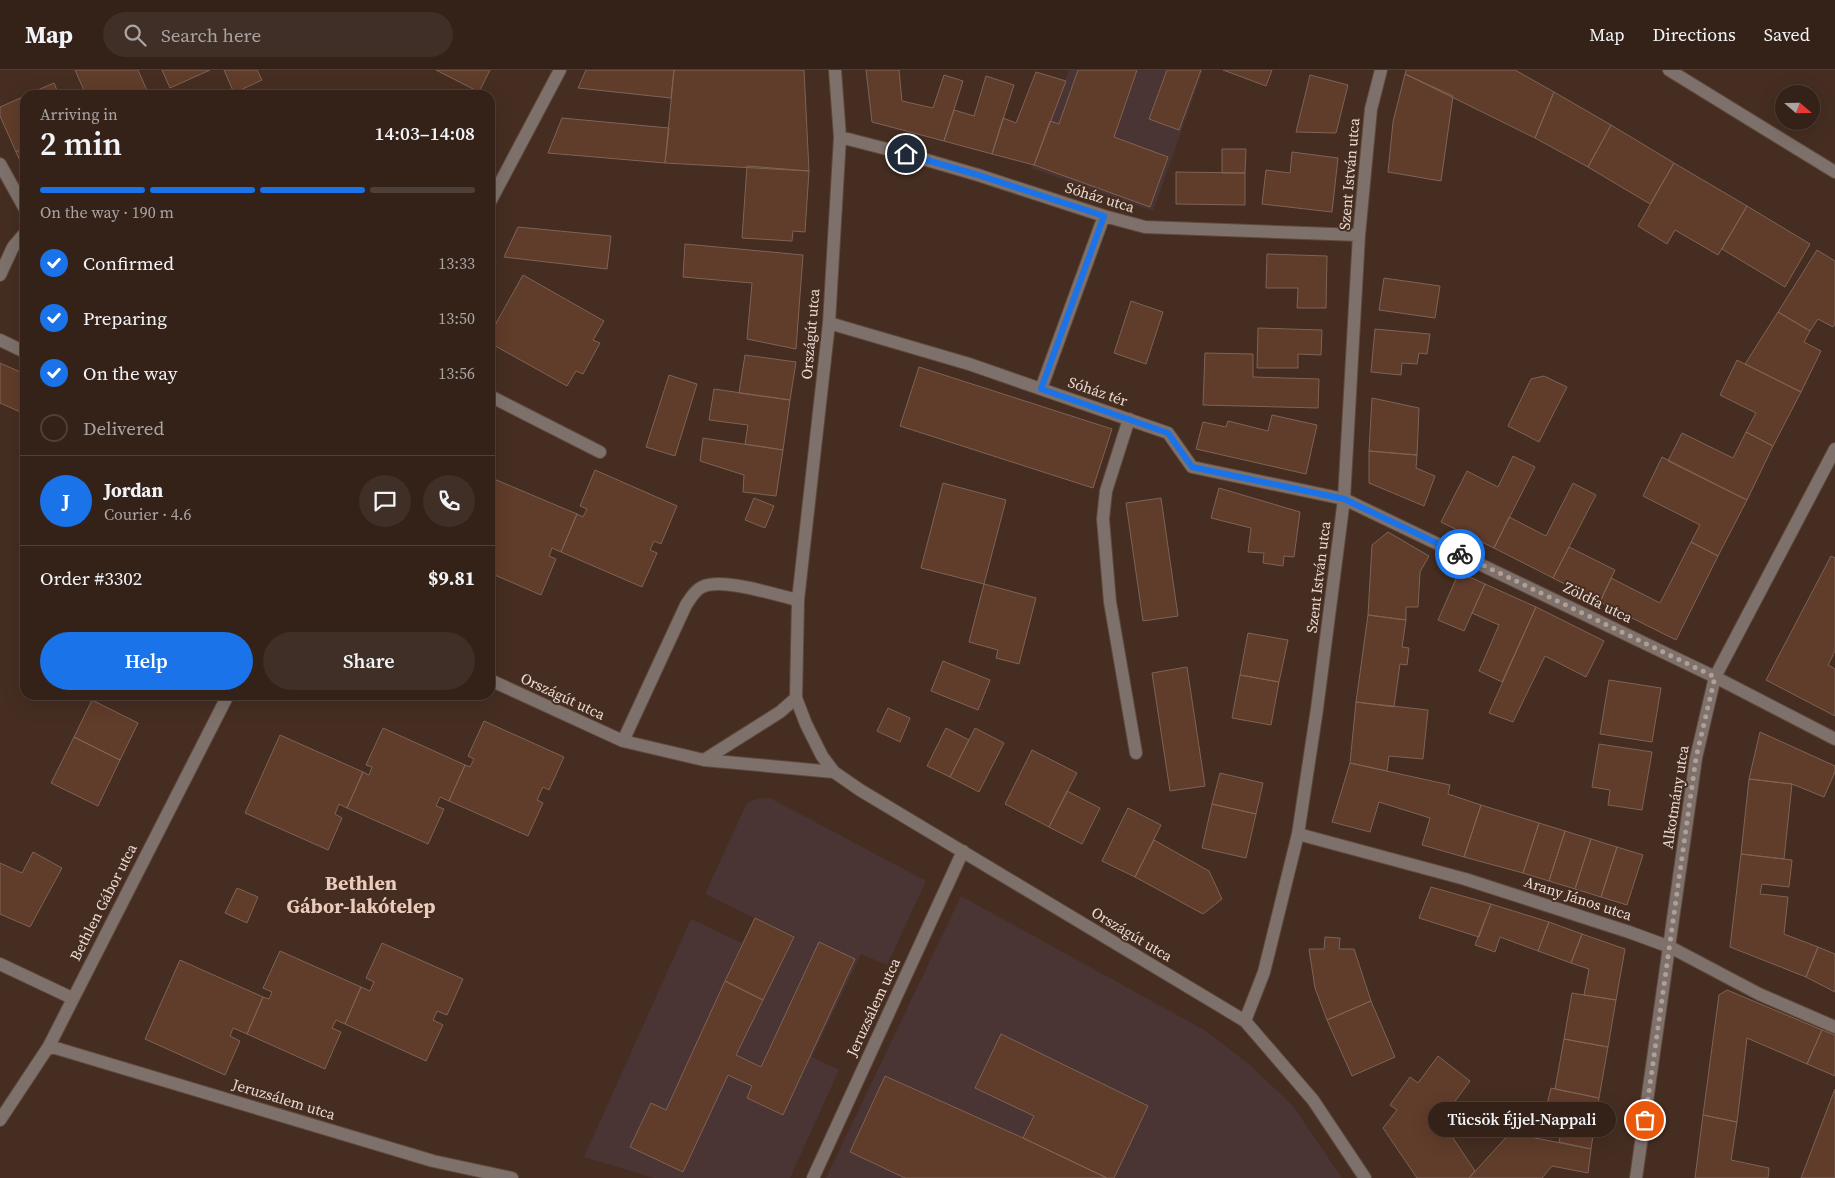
<!DOCTYPE html>
<meta charset="utf-8">
<style>
body{margin:0;font-family:"Source Serif 4",serif;background:#3f2f26;color:#f1f3f6;height:100vh;display:flex;flex-direction:column;font-size:19px;white-space:nowrap}
*{box-sizing:border-box;margin:0}
p{font-size:16px;color:#a9a4a2}
.icon{flex:none;width:28px;height:28px;fill:none;stroke:currentColor;stroke-width:2;stroke-linecap:round;stroke-linejoin:round}
.map{position:relative;flex:1;overflow:hidden}
.side{position:absolute;left:20px;top:20px;width:475px;height:610px;display:flex;flex-direction:column;background:#342219;border-radius:15px;box-shadow:0 5px 20px #0002,0 0 0 1px #4e3f38}
.side>*{flex:none}
.needle{width:32px;rotate:110deg}
.buttons{position:absolute;left:1775px;top:15px;display:grid;gap:10px}
.buttons a{display:grid;place-items:center;width:45px;height:45px;border-radius:50%;background:#342219;box-shadow:0 5px 20px #0002,0 0 0 1px #4e3f38;font-size:25px}
.pin{position:absolute;display:grid;place-items:center;width:42px;height:42px;color:#fff;margin:-21px;border:2px solid #fff;border-radius:50%;box-shadow:0 1px 5px #0007}
.courier{position:absolute;display:grid;place-items:center;width:50px;height:50px;margin:-25px;border:4px solid #1a73e8;border-radius:50%;background:#fff;color:#222;box-shadow:0 1px 6px #0007}
.bubble{position:absolute;height:35px;border-radius:18px;background:#342219;box-shadow:0 5px 20px #0002,0 0 0 1px #4e3f38;font-size:16px;font-weight:600;line-height:35px;text-align:center}
.head em{font-style:normal;font-weight:600}
.head div{display:flex;flex-direction:column-reverse}
.head{display:flex;align-items:center;justify-content:space-between;height:85px;padding:0 20px}
h1{font-size:32px;font-weight:600;line-height:38px}
.bar{display:grid;grid-template-columns:repeat(4,1fr);gap:8px 5px;align-content:center;height:60px;padding:0 20px}
.bar i{height:6px;border-radius:4px;background:#4e3f38}
.bar .on{background:#1a73e8}
.bar p{grid-column:span 4}
.line{display:flex;align-items:center;gap:12px;padding:0 20px;border-top:1px solid #4e3f38}
.line div{flex:1}
.round{display:grid;place-items:center;flex:none;width:52px;height:52px;border-radius:26px;background:#3f2f26}
ol{padding:0 20px;list-style:none}
li{display:flex;align-items:center;gap:15px;height:55px}
li p{margin-inline-start:auto}
li .icon{padding:5px;border-radius:50%;background:#1a73e8;color:#fff;stroke-width:4}
li:last-child{color:#a9a4a2}
li i{width:28px;height:28px;border:2px solid #4e3f38;border-radius:50%}
.button{display:flex;gap:10px;margin-top:auto;padding:10px 20px}
.button a{flex:1;height:58px;border-radius:30px;background:#1a73e8;color:#fff;font-size:20px;font-weight:600;line-height:58px;text-align:center}
.button a+a{background:#3f2f26;color:#f1f3f6}
header{display:flex;align-items:center;gap:30px;box-sizing:border-box;height:70px;padding:0 25px;background:#342219;border-bottom:1px solid #4e3f38}
header strong{font-size:24px}
nav{display:flex;gap:28px;margin-inline-start:auto;font-size:18px}
.search{width:350px;height:45px;background:#3f2f26;display:flex;align-items:center;gap:12px;box-sizing:border-box;padding:0 18px;border-radius:28px;color:#a9a4a2;font-size:19px}
.map>svg:first-child{display:block}
.education{fill:#4a3534}
.building{fill:#603c2a;stroke:#7e6356}
.lines{fill:none;stroke-linecap:round;stroke-linejoin:round}
.minor-casing{stroke:#60493d;stroke-width:14}
.minor{stroke:#7e716b;stroke-width:12}
.done{stroke:#b19e95;stroke-width:5;stroke-dasharray:0 9}
.route{stroke:#1a73e8;stroke-width:6}
.labels{text-anchor:middle;dominant-baseline:central;stroke-width:4;stroke-linejoin:round;paint-order:stroke}
.street-label{font-size:15px;fill:#ebdbd3;stroke:#452d21}
.district-label{font-size:20px;font-weight:bold;fill:#eacbbc;stroke:#452d21}
</style>
<header>
<strong>Map</strong>
<div class="search"><svg class="icon" aria-label="search" viewBox="0 0 24 24"><circle cx="10" cy="10" r="6"/><path d="M15 15l6 6"/></svg>Search here</div>
<nav><a>Map</a><a>Directions</a><a>Saved</a></nav>
</header>
<div class="map">
<svg width="1835" height="1108" viewBox="0 0 1835 1108">
<rect width="100%" height="100%" fill="#452d21"/>
<path class="education" d="M1069 0H1203L1153 141 1031 98Z
M770 728 926 811 887 895 861 884 812 987 839 1000 790 1108H654L584 1087 691 849 742 873 725 911 764 929 793 867 705 824 747 733 757 729Z
M961 826 1206 961 1250 995 1293 1036 1342 1108H826Z"/>
<path class="building" d="M75 0H138L149 25H86Z
M162 0H210L170 18Z
M224 0H257L262 10 234 23Z
M436 0H490L479 22Z
M586 0H674L671 28 578 18Z
M674 0H804L809 101 665 93Z
M866 0H899L902 31 933 38 944 5 963 11 944 71 872 52Z
M1078 0H1137L1114 67 1168 87 1150 137 1034 95 1050 51 1059 54Z
M1167 0H1201L1179 60 1149 49Z
M1223 0H1272L1266 16Z
M1406 0H1515L1554 22 1535 68 1405 4Z
M1036 2 1066 11 1034 95 992 84 1003 48 1016 53Z
M1405 4 1453 26 1441 111 1388 102 1393 52Z
M1310 5 1348 15 1336 63 1296 62Z
M986 6 1014 15 992 84 944 71 954 40 974 46Z
M54 13 59 25H26Z
M1554 22 1611 55 1588 97 1535 68Z
M25 26V77L16 82 0 46V37Z
M562 48 669 58 665 93 548 83Z
M1611 55 1674 93 1650 134 1588 97Z
M25 77V102L16 82Z
M1222 79H1246L1245 103H1222Z
M1292 82 1338 88 1332 142 1262 134 1266 100 1290 103Z
M1674 93 1747 136 1718 185 1675 160 1667 174 1638 156Z
M747 96 809 101 805 162 793 161 792 171 742 168Z
M1176 102 1245 103V135L1176 134Z
M1747 136 1810 174 1785 217 1722 179Z
M518 157 611 166 607 199 504 187Z
M685 174 803 185 796 279 747 269 752 213 683 207Z
M1817 180 1835 191V254L1833 257 1818 249 1810 261 1778 242Z
M1267 184 1327 186 1326 238H1297L1298 218H1266Z
M523 205 604 251 593 270 600 273 583 304 576 301 567 316 490 273V264Z
M1384 208 1440 216 1435 248 1379 240Z
M1131 231 1163 242 1146 294 1114 283Z
M1778 242 1810 261 1804 272 1821 281 1801 322 1745 294Z
M1258 258 1322 260 1321 285 1298 284V298H1257Z
M1375 259 1430 264 1427 284 1419 283 1417 294 1402 293 1401 305 1371 302Z
M1205 283 1253 284V307L1319 309 1318 338 1203 335Z
M745 285 796 292 790 330 739 323Z
M1737 290 1801 322 1773 376 1746 362 1756 343 1720 325Z
M0 293 25 304V344L0 333Z
M919 297 1112 359 1093 418 900 356Z
M669 305 697 314 675 386 646 377Z
M1544 306 1567 317 1539 372 1508 356 1531 309Z
M714 319 790 330 783 380 745 374 748 355 709 350Z
M1372 328 1419 338 1417 385 1369 381Z
M1272 345 1317 355 1306 404 1196 379 1203 352 1226 357 1228 351 1268 361Z
M1746 362 1773 376 1747 430 1668 391 1682 363 1733 388Z
M703 368 783 380 776 426 743 422 744 405 700 391Z
M1369 381 1417 385 1416 398 1435 406 1424 436 1369 413Z
M1513 386 1535 397 1494 478 1441 452 1467 401 1498 417Z
M1662 387 1747 430 1718 486 1691 472 1700 455 1643 426Z
M595 400 677 436 661 474 654 471 650 480 657 483 642 517 561 482 577 444 583 447 587 439 580 436Z
M494 409 577 444 561 482 552 478 549 486 556 489 541 525 490 503V419Z
M943 413 1006 430 984 514 921 498Z
M1573 413 1596 425 1553 508 1494 478 1509 447 1546 466Z
M1219 418 1300 442 1294 487 1284 486 1283 496 1263 493 1264 483 1248 482 1251 458 1211 448Z
M754 428 774 436 765 458 745 450Z
M1161 428 1178 546 1143 551 1126 433Z
M1388 462 1429 486 1420 502 1418 537H1406V550L1368 545 1372 475Z
M1691 472 1718 486 1676 570 1600 532 1611 508 1660 533Z
M1569 477 1615 500 1600 532 1553 508Z
M1831 486 1835 488V581L1828 595 1835 599V646L1766 610Z
M1459 502 1485 514 1464 561 1438 550Z
M984 514 1036 528 1019 594 996 588 998 580 969 572Z
M1485 514 1536 537 1502 612 1479 601 1499 555 1472 543Z
M1536 537 1604 571 1586 607 1545 586 1513 652 1489 643Z
M1368 545 1406 550 1402 577 1409 578 1407 595 1400 594 1394 637 1356 632Z
M1248 563 1288 570 1279 612 1240 605Z
M943 591 990 610 978 640 931 621Z
M1187 597 1205 716 1170 721 1152 603Z
M1240 605 1279 612 1271 655 1232 648Z
M1609 610 1661 618 1652 672 1600 664Z
M92 630 138 653 120 690 74 667Z
M1356 632 1428 640 1423 689 1389 686 1387 701 1350 693Z
M888 638 910 648 900 672 877 661Z
M484 651 564 687 549 720 543 717 537 730 543 733 528 766 449 731 465 695 470 697 474 689 468 686Z
M383 658 465 695 449 731 440 727 436 736 444 739 428 774 347 738 363 702 369 705 372 697 366 695Z
M946 658 969 670 950 707 927 696Z
M975 658 1004 673 979 722 950 707Z
M1760 662 1835 696V702L1824 727 1792 714 1749 709Z
M280 665 363 702 347 738 339 734 335 744 342 748 328 780 245 743Z
M74 667 120 690 98 736 51 713Z
M1599 674 1652 682 1642 740 1608 735 1610 720 1592 717Z
M1032 680 1077 703 1049 757 1005 734Z
M1350 693 1450 715 1448 724 1481 735 1464 787 1422 775 1430 748 1379 732 1370 762 1332 752Z
M1220 703 1263 713 1256 744 1212 734Z
M1749 709 1792 714 1784 789 1741 784Z
M1067 721 1100 738 1082 774 1049 757Z
M1212 734 1256 744 1246 788 1202 778Z
M1481 735 1539 753 1523 803 1464 787Z
M1128 738 1161 755 1135 807 1102 791Z
M1539 753 1565 761 1549 811 1523 803Z
M1565 761 1591 769 1575 819 1549 811Z
M1591 769 1617 777 1601 827 1575 819Z
M1154 770 1209 801 1222 829 1203 844 1135 807Z
M1617 777 1643 785 1627 835 1601 827Z
M33 782 62 798 30 857 0 844V793L22 803Z
M1741 784 1792 790 1789 817 1762 814 1760 824 1788 827 1784 864 1818 877 1806 907 1730 877Z
M1431 817 1491 834 1479 867 1419 848Z
M237 818 258 827 247 853 225 843Z
M1491 834 1549 852 1538 881 1500 867 1495 882 1475 875Z
M755 848 794 867 763 930 725 911Z
M1549 852 1582 864 1571 893 1538 881Z
M1582 864 1625 879 1616 930 1584 925 1589 899 1571 893Z
M1325 867 1340 868 1339 879H1354L1371 931 1327 950 1315 918 1309 879H1324Z
M819 872 855 889 783 1045 747 1028 752 1016 728 1005 683 1102 630 1077 651 1033 666 1040 725 911 763 930 736 985 761 997Z
M382 873 463 909 447 945 437 941 433 950 443 955 426 991 345 954 361 917 370 921 374 912 366 908Z
M1818 877 1835 884V922L1806 907Z
M280 881 361 917 345 954 336 950 332 958 341 962 325 999 247 964 263 927 269 929 272 922 263 918Z
M180 890 263 927 247 964 233 958 230 966 240 971 225 1005 145 969Z
M1727 920 1822 960 1807 994 1747 968 1737 1052 1703 1045 1719 925Z
M1572 923 1616 930 1608 977 1564 969Z
M1371 931 1395 987 1352 1006 1327 950Z
M1822 960 1835 965V1006L1807 994Z
M1001 964 1148 1036 1114 1108H1107L1023 1068 1034 1046 975 1018Z
M1564 969 1608 977 1599 1028 1555 1019Z
M1438 986 1470 1011 1441 1050 1475 1101 1469 1108H1417L1383 1058 1397 1040 1390 1035 1410 1007 1418 1013Z
M885 1006 1023 1068 1107 1108H905L850 1082Z
M1551 1018 1599 1028 1591 1079 1559 1072 1563 1055 1543 1050Z
M1835 1019V1108H1801Z
M1703 1045 1737 1052 1731 1090 1769 1098 1768 1108H1695Z
M1510 1063 1591 1079 1588 1103 1552 1096 1542 1108H1469Z"/>
<g class="lines">
<defs>
<path id="minor" d="M835 0 840 67 829 253 798 530 796 628 806 654 822 686 834 702 860 720 1245 951 1313 1030 1365 1108
M1669 0 1835 102
M840 67 906 84 978 105 1104 146 1145 157 1359 165
M0 94 25 139
M490 132 560 0
M0 205 13 177 25 163
M829 253 969 294 1168 363 1192 397 1344 429 1715 607 1835 669
M0 270 25 282
M1041 319 1104 146
M490 326 600 382
M1129 349 1106 421 1103 449 1110 532 1136 683
M490 610 623 671 704 690 834 702
M623 671 686 535C691 528 694 521 702 517 723 507 775 525 798 530
M704 690 780 642 796 628
M1298 764 1465 809 1629 862 1670 877 1759 924 1835 957
M0 894 72 928
M1245 951 1264 902 1298 764 1317 639 1344 429 1359 165 1371 39 1381 0
M49 976 433 1091 512 1108
M0 1050 49 976 228 625
M813 1108 963 781
M1636 1108 1696 688 1715 607 1835 379"/>
</defs>
<use href="#minor" class="minor-casing"/>
<use href="#minor" class="minor"/>
</g>
<g class="lines">
<path class="done" d="M1460 484 1715 607 1696 688 1645 1050"/>
<path class="route" d="M906 84 978 105 1104 146 1041 319 1168 363 1192 397 1344 429 1460 484"/>
</g>
<g class="labels">
<g class="street-label">
<text transform="translate(1349 104) rotate(-85)">Szent István utca</text>
<text transform="translate(1100 127) rotate(17)">Sóház utca</text>
<text transform="translate(810 264) rotate(-85)">Országút utca</text>
<text transform="translate(1098 321) rotate(19)">Sóház tér</text>
<text transform="translate(1318 507) rotate(-83)">Szent István utca</text>
<text transform="translate(1598 532) rotate(26)">Zöldfa utca</text>
<text transform="translate(563 626) rotate(25)">Országút utca</text>
<text transform="translate(1675 727) rotate(-81)">Alkotmány utca</text>
<text transform="translate(1578 828) rotate(18)">Arany János utca</text>
<text transform="translate(103 832) rotate(-63)">Bethlen Gábor utca</text>
<text transform="translate(1132 864) rotate(31)">Országút utca</text>
<text transform="translate(873 937) rotate(-65)">Jeruzsálem utca</text>
<text transform="translate(284 1029) rotate(17)">Jeruzsálem utca</text>
</g>
<g class="district-label">
<text x="361" y="813">Bethlen<tspan x="361" dy="23">Gábor-lakótelep</tspan></text>
</g>
</g>
</svg>
<div class="buttons">
<a><svg class="needle" viewBox="-14 -14 28 28"><path d="M0-13l5 13h-10z" fill="#e53935"/><path d="M0 13l5-13h-10z" fill="#a9a4a2"/></svg></a>
</div>
<div class="pin" style="left:1645px;top:1050px;background:#ea580c"><svg class="icon" aria-label="bag" viewBox="0 0 24 24"><path d="M5 8h14l-1 12H6zM9 8a3 3 0 0 1 6 0"/></svg></div>
<div class="pin" style="left:906px;top:84px;background:#1f2937"><svg class="icon" aria-label="home" viewBox="0 0 24 24"><path d="M3 11l9-7 9 7M6 9v11h12V9"/></svg></div>
<div class="courier" style="left:1460px;top:484px"><svg class="icon" aria-label="bike" viewBox="0 0 24 24"><circle cx="6" cy="16" r="4"/><circle cx="18" cy="16" r="4"/><path d="M6 16l4-8h5l3 8M10 8l3 8H6M13 5h3"/></svg></div>
<div class="bubble" style="left:1428px;top:1032px;width:188px">Tücsök Éjjel-Nappali</div>
<section class="side">
<div class="head"><div><h1>2 min</h1><p>Arriving in</p></div><em>14:03–14:08</em></div>
<div class="bar"><i class="on"></i><i class="on"></i><i class="on"></i><i></i><p>On the way · 190 m</p></div>
<ol>
<li><svg class="icon" aria-label="check" viewBox="0 0 24 24"><path d="M5 12l5 5 9-10"/></svg>Confirmed<p>13:33</p></li>
<li><svg class="icon" aria-label="check" viewBox="0 0 24 24"><path d="M5 12l5 5 9-10"/></svg>Preparing<p>13:50</p></li>
<li><svg class="icon" aria-label="check" viewBox="0 0 24 24"><path d="M5 12l5 5 9-10"/></svg>On the way<p>13:56</p></li>
<li><i></i>Delivered</li>
</ol>
<div class="line" style="height:90px"><b class="round" style="background:#1a73e8;color:#fff">J</b><div><b>Jordan</b><p>Courier · 4.6</p></div><a class="round"><svg class="icon" aria-label="chat" viewBox="0 0 24 24"><path d="M4 5h16v11H9l-5 4z"/></svg></a><a class="round"><svg class="icon" aria-label="phone" viewBox="0 0 24 24"><path d="M5 4h4l2 5-3 2q2 4 5 5l2-3 5 2v4C11 20 4 13 5 4z"/></svg></a></div>
<div class="line" style="height:65px"><div>Order #3302</div><b>$9.81</b></div>
<div class="button"><a>Help</a><a>Share</a></div>
</section>
</div>
